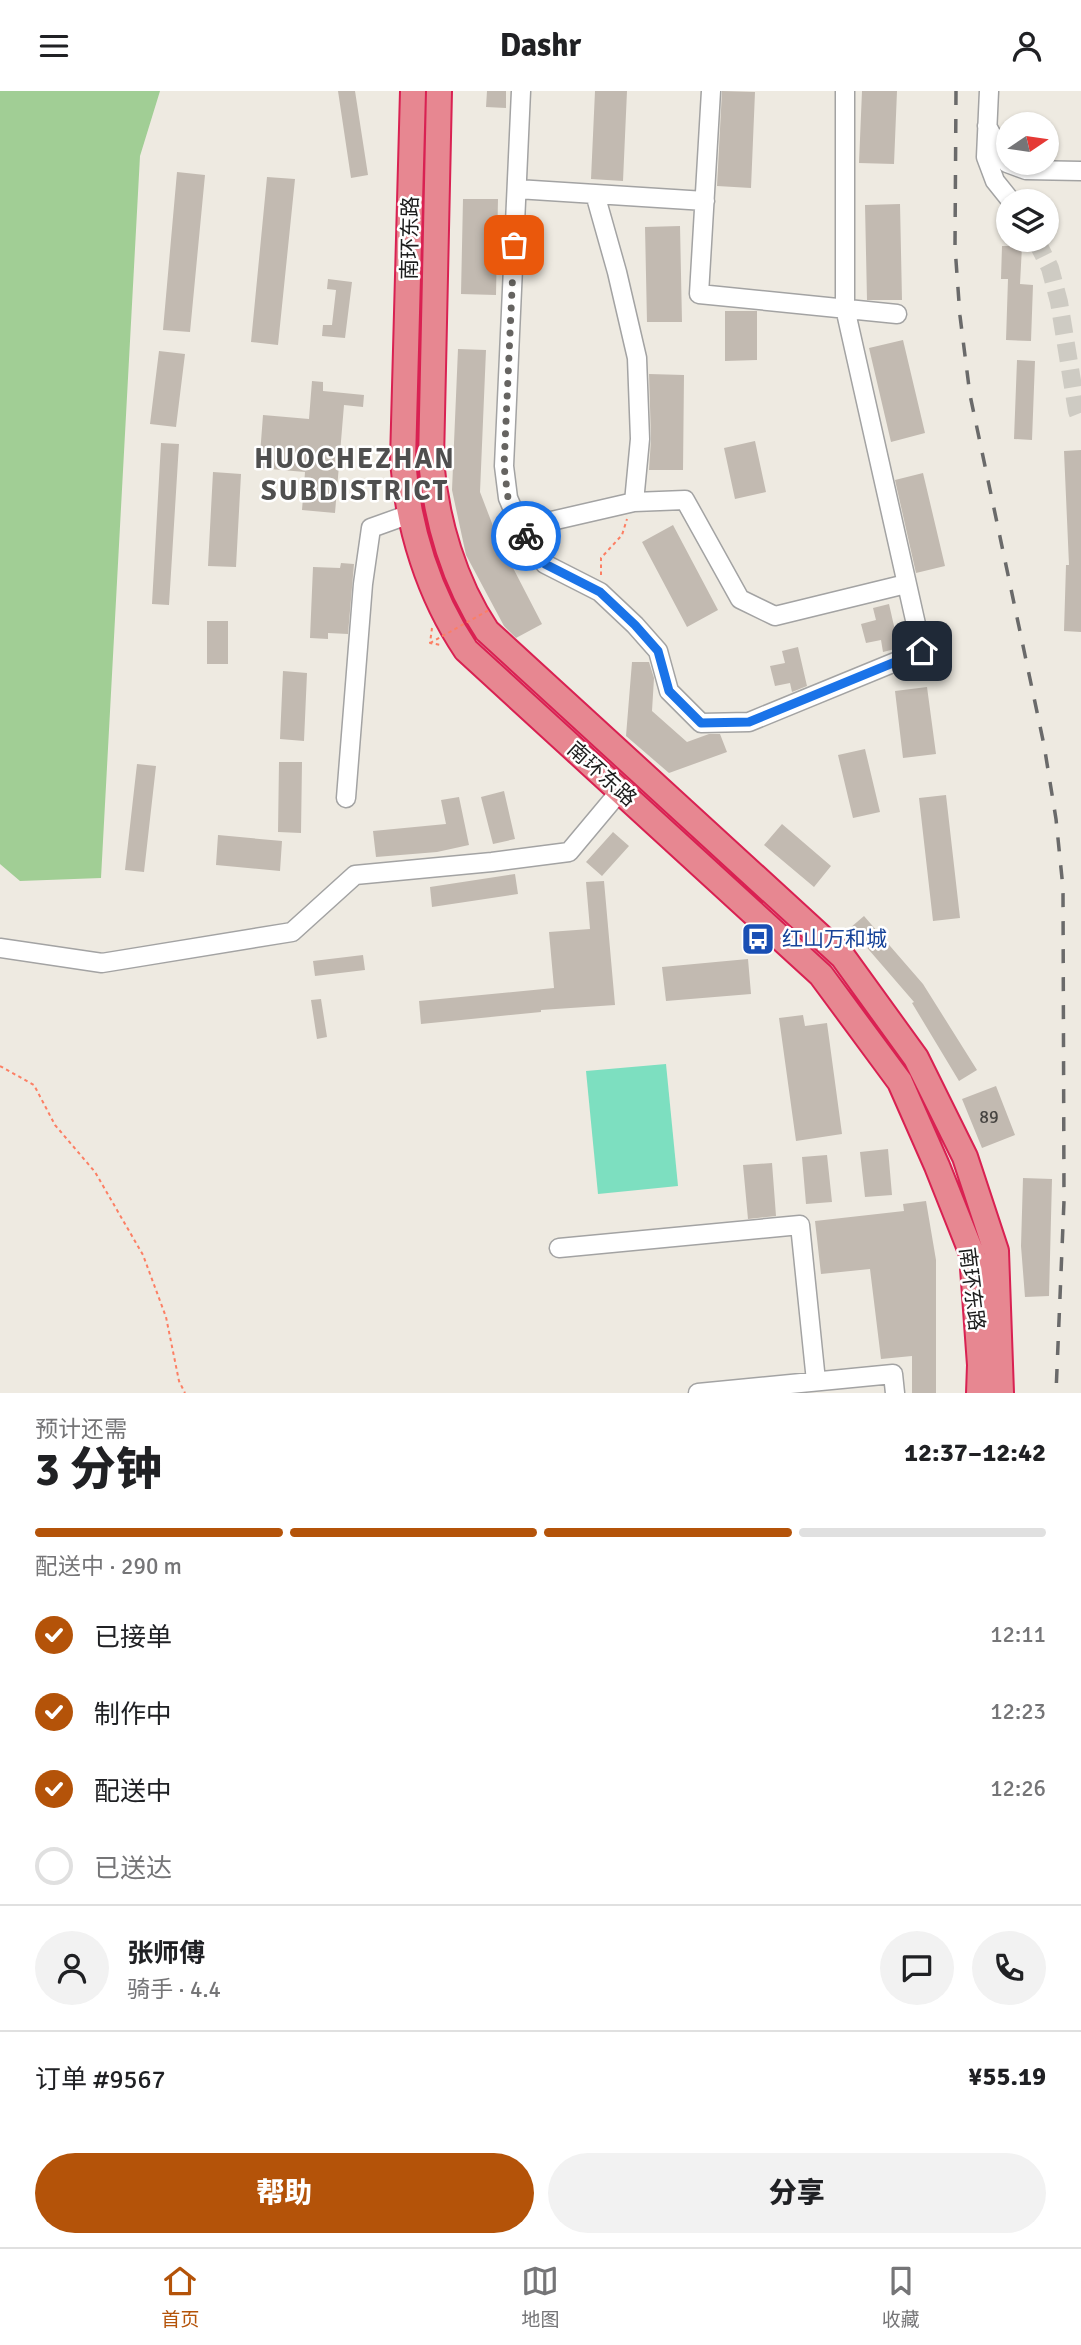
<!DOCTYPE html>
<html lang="zh">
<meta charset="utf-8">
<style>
body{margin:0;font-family:Signika,"Noto Sans SC",sans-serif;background:#f2f2f2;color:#202124;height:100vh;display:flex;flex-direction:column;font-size:26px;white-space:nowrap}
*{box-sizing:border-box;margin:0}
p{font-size:23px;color:#757577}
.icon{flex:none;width:38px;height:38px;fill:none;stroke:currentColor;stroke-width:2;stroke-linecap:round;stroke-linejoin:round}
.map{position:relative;height:1302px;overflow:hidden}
.sheet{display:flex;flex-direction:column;background:#fff;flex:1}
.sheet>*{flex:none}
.needle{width:46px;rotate:77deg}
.fabs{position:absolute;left:996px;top:21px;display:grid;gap:14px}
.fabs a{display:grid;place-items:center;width:63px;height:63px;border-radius:50%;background:#fff;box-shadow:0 2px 5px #0004;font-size:35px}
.pin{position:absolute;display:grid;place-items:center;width:60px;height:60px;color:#fff;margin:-30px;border-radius:14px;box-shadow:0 4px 10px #0006}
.courier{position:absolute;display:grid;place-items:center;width:70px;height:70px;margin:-35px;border:5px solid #1a73e8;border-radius:50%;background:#fff;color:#222;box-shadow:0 2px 9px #0007}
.head em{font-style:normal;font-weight:800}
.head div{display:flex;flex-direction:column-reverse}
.head{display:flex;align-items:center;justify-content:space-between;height:119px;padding:0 35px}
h1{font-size:46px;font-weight:800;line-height:52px}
.bar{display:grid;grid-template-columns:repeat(4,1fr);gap:10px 7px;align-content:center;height:84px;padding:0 35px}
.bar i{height:9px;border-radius:5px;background:#e0e0e0}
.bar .current{background:#b45309}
.bar p{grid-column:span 4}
.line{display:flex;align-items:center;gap:18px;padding:0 35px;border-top:2px solid #e0e0e0}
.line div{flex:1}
.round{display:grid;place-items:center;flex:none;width:74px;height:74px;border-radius:37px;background:#f2f2f2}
ol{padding:0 35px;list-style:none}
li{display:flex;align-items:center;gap:21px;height:77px}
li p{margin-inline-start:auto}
li .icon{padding:7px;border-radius:50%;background:#b45309;color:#fff;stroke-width:4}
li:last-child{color:#757577}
li i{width:38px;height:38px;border:4px solid #e0e0e0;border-radius:50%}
.primary-button{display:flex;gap:14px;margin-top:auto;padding:14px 35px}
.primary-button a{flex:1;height:80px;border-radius:42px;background:#b45309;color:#fff;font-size:28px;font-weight:800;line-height:80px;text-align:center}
.primary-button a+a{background:#f2f2f2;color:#202124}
header{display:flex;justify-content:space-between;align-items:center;height:91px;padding:0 35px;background:#fff;font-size:32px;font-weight:800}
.tab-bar{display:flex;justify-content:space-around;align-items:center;height:98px;border-top:2px solid #e0e0e0;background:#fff;font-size:19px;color:#757577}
.tab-bar a{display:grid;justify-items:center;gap:4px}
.tab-bar .current{color:#b45309}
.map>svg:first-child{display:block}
.forest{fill:#a1ce95}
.pitch{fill:#7ddfc0}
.building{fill:#c2bab1}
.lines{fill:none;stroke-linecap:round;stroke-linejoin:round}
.minor-tunnel{stroke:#cecbc3;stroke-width:18;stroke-dasharray:18 9;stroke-linecap:butt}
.minor-casing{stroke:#a3a3a3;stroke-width:21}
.highway-casing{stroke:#d92152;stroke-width:28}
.path{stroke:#fc7f64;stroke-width:2;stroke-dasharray:3.5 3.5;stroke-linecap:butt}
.minor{stroke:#fff;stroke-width:18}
.highway{stroke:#e78791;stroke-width:24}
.rail{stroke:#6a6a6a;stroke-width:3.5;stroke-dasharray:14 14;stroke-linecap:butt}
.path-bridge{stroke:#fc7f64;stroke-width:2;stroke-dasharray:3.5 3.5;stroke-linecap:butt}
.done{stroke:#666461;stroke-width:7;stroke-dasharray:0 12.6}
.route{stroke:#1a73e8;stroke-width:9}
.labels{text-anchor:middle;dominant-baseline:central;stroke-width:5;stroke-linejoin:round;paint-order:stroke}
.number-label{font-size:18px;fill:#464441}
.street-label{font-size:21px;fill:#1c1c1c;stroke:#fff}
.transit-label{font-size:21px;fill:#164399;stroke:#fff;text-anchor:start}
.district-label{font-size:28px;font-weight:bold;letter-spacing:2px;fill:#4f4f4f;stroke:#fff}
</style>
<header><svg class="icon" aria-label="menu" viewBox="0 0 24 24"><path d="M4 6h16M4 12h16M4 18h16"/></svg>Dashr<svg class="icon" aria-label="person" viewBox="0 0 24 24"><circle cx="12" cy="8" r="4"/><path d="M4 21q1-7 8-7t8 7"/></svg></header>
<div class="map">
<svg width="1081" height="1302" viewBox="0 0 1081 1302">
<rect width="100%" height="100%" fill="#eeeae1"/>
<path class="forest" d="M0 0H160L140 65 101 787 20 790 0 773Z"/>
<path class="pitch" d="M666 973 678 1095 598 1103 586 980Z"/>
<path class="building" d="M338 0H355L368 84 351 87Z
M487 0H506V17L486 16Z
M595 0H627L623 90 591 88Z
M722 0 755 1 751 97 717 95Z
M862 0H897L894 73 859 72Z
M177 81 205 84 190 241 163 239Z
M267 86 295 88 278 254 251 251Z
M463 108H498L496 204 461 203Z
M900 113 902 209H867L865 114Z
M680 135 682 231H647L645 136Z
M1002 155H1022L1020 193 1033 194 1031 250 1006 249 1008 188H1001Z
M328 188 352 191 345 247 322 245 323 234H332L336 199 327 198Z
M725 220H757V269L725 270Z
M903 249 925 342 891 351 869 257Z
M458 258 486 259 480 401 498 448 542 533 516 547 504 535 466 464 452 399Z
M159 260 185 263 176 336 150 333Z
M1017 269 1035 270 1032 349 1014 348Z
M649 283 684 284 683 379H649L651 348Z
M312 290 323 291V300L364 304 363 316 344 314 335 422 302 419 305 381 259 377 263 324 309 328Z
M755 350 766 401 735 408 724 357Z
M161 352 179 353 169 514 152 513Z
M1081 359V541L1064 540 1066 474H1069L1064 360Z
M213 381 241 383 236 476 208 475Z
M923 382 945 475 916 482 895 389Z
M673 434 718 519 687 536 642 451Z
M341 472 354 473 348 543 328 542V548L310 547 313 476 340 477Z
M889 513 899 557 883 561 881 549 866 552 861 533 876 529 873 517Z
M207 530H228V573H207Z
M798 556 807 595 792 601 790 592 775 595 770 575 785 572 782 560Z
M632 571H649L654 587 652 620 687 651 709 643H720L727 661 669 682 626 645Z
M283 580 307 582 304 650 280 648Z
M927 596 936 663 903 667 895 600Z
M865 658 880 721 853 727 838 664Z
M279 671H302L301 742 278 741Z
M137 673 156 675 144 781 125 779Z
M504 700 515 748 493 753 481 706Z
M946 704 960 827 933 830 919 707Z
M459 706 469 754 437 761 376 766 373 740 446 733 441 709Z
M782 733 831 775 814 796 764 754Z
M613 741 629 755 602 785 586 771Z
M218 744 282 750 280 780 216 774Z
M515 783 518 803 432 816 430 796Z
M604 790 615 914 541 919V921L421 933 419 910 554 897 549 841 590 838 586 791Z
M864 825 923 893 977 979 959 990 912 912 914 911 850 837Z
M363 864 365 879 315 885 313 870Z
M748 868 751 903 666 910 662 876Z
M321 908 327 946 317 948 311 909Z
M803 924 805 935 827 932 842 1043 796 1050 779 927Z
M996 995 1015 1044 982 1057 962 1008Z
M888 1058 892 1104 865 1106 860 1061Z
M827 1064 832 1111 806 1113 802 1066Z
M772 1072 776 1125 748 1128 743 1074Z
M1023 1087 1052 1088 1049 1205 1025 1206 1021 1155Z
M926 1110 936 1169V1302H912V1265L881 1268 870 1178 821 1183 815 1130 904 1120 903 1113Z"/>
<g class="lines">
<path class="minor-tunnel" d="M1036 149 1050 177 1059 211 1077 320 1081 330"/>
<defs>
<path id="minor" d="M521 0 504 375 508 407 521 437 545 473 600 501 635 534 658 560 669 600 701 632 749 631 922 560 845 217V0
M711 0 699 203 897 223
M989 0 986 66 995 90 1011 110
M987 35 1007 72 1026 79 1081 80
M517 98 705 110
M595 103 617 181 637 267 640 348 634 411
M521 437 634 411 685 409 740 508 775 525 906 493
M346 707 363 493 371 437 410 423
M0 857 102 872 292 841 355 784 492 771 569 761 620 700
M559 1157 800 1134 816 1290
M698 1302 893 1283 895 1302"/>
<path id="highway" d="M413 0 403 370C408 437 429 504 466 559L821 884 900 991 937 1075 972 1163 980 1274 979 1302
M439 0 431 370C436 429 454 491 487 540L843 866 916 967 965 1066 996 1160 1001 1302"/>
</defs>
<use href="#minor" class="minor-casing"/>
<use href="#highway" class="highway-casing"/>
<path class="path" d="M601 484V467L622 444 627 428
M432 537 430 552 441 554
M0 975 34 994 55 1034 95 1081 143 1164 166 1226 179 1290 185 1302"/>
<use href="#minor" class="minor"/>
<use href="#highway" class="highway"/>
<path class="rail" d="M956 0 955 156 960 225 970 304 1044 654 1056 728 1063 797 1064 1110 1056 1302"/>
<path class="path-bridge" d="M430 552 489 519"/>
</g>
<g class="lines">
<path class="done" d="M514 154 504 375 508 407 526 445"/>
<path class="route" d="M526 445 545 473 600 501 635 534 658 560 669 600 701 632 749 631 922 560"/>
</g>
<defs>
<symbol id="bus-square" viewBox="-11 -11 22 22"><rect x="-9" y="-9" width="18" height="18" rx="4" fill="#1a4fb4" stroke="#fff"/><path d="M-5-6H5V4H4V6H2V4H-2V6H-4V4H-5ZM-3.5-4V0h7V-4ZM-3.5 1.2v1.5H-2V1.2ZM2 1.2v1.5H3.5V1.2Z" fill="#fff"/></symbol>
</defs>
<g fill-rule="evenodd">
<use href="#bus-square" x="739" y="829" width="38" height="38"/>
</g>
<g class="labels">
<g class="number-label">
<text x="989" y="1026">89</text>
</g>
<g class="street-label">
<text transform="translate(410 147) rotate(-89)">南环东路</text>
<text transform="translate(602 683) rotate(42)">南环东路</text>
<text transform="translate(972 1198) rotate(83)">南环东路</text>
</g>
<g class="transit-label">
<text x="782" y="848">红山万和城</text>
</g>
<g class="district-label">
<text x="355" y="368">HUOCHEZHAN<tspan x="355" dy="32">SUBDISTRICT</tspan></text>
</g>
</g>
</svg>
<div class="fabs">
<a><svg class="needle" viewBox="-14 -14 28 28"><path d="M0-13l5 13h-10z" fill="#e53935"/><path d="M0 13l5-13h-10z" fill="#757577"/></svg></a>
<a><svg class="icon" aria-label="layers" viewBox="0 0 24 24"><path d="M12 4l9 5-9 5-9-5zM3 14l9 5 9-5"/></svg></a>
</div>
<div class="pin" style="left:514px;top:154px;background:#ea580c"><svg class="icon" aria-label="bag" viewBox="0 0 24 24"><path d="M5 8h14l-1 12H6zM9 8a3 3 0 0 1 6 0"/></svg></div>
<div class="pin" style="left:922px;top:560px;background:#1f2937"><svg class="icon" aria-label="home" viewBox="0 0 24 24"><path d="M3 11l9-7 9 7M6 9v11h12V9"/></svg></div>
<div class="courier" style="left:526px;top:445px"><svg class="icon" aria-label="bike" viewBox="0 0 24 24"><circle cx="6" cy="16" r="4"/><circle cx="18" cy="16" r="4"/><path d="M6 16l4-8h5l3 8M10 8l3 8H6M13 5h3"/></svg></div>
</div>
<section class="sheet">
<div class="head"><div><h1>3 分钟</h1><p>预计还需</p></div><em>12:37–12:42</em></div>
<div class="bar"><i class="current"></i><i class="current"></i><i class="current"></i><i></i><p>配送中 · 290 m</p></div>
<ol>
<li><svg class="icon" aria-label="check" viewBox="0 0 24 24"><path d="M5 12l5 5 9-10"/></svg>已接单<p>12:11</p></li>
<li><svg class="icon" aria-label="check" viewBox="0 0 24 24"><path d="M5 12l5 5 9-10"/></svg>制作中<p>12:23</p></li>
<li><svg class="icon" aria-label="check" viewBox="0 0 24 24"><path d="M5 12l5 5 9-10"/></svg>配送中<p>12:26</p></li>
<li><i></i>已送达</li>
</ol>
<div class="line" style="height:126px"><a class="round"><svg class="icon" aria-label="person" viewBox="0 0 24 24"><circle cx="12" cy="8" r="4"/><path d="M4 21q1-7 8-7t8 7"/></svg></a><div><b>张师傅</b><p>骑手 · 4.4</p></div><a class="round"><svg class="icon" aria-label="chat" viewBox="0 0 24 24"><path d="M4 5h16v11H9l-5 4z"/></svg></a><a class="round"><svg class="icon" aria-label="phone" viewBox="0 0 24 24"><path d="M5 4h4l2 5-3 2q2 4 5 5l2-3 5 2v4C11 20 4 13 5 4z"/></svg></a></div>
<div class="line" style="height:91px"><div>订单 #9567</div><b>¥55.19</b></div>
<div class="primary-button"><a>帮助</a><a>分享</a></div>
</section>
<nav class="tab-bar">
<a class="current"><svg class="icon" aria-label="home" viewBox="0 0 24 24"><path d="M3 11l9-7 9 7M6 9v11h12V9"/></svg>首页</a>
<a><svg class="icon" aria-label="map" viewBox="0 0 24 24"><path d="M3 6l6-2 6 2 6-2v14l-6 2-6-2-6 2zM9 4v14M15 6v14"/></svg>地图</a>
<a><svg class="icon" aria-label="saved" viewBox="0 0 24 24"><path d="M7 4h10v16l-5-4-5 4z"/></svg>收藏</a>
</nav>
